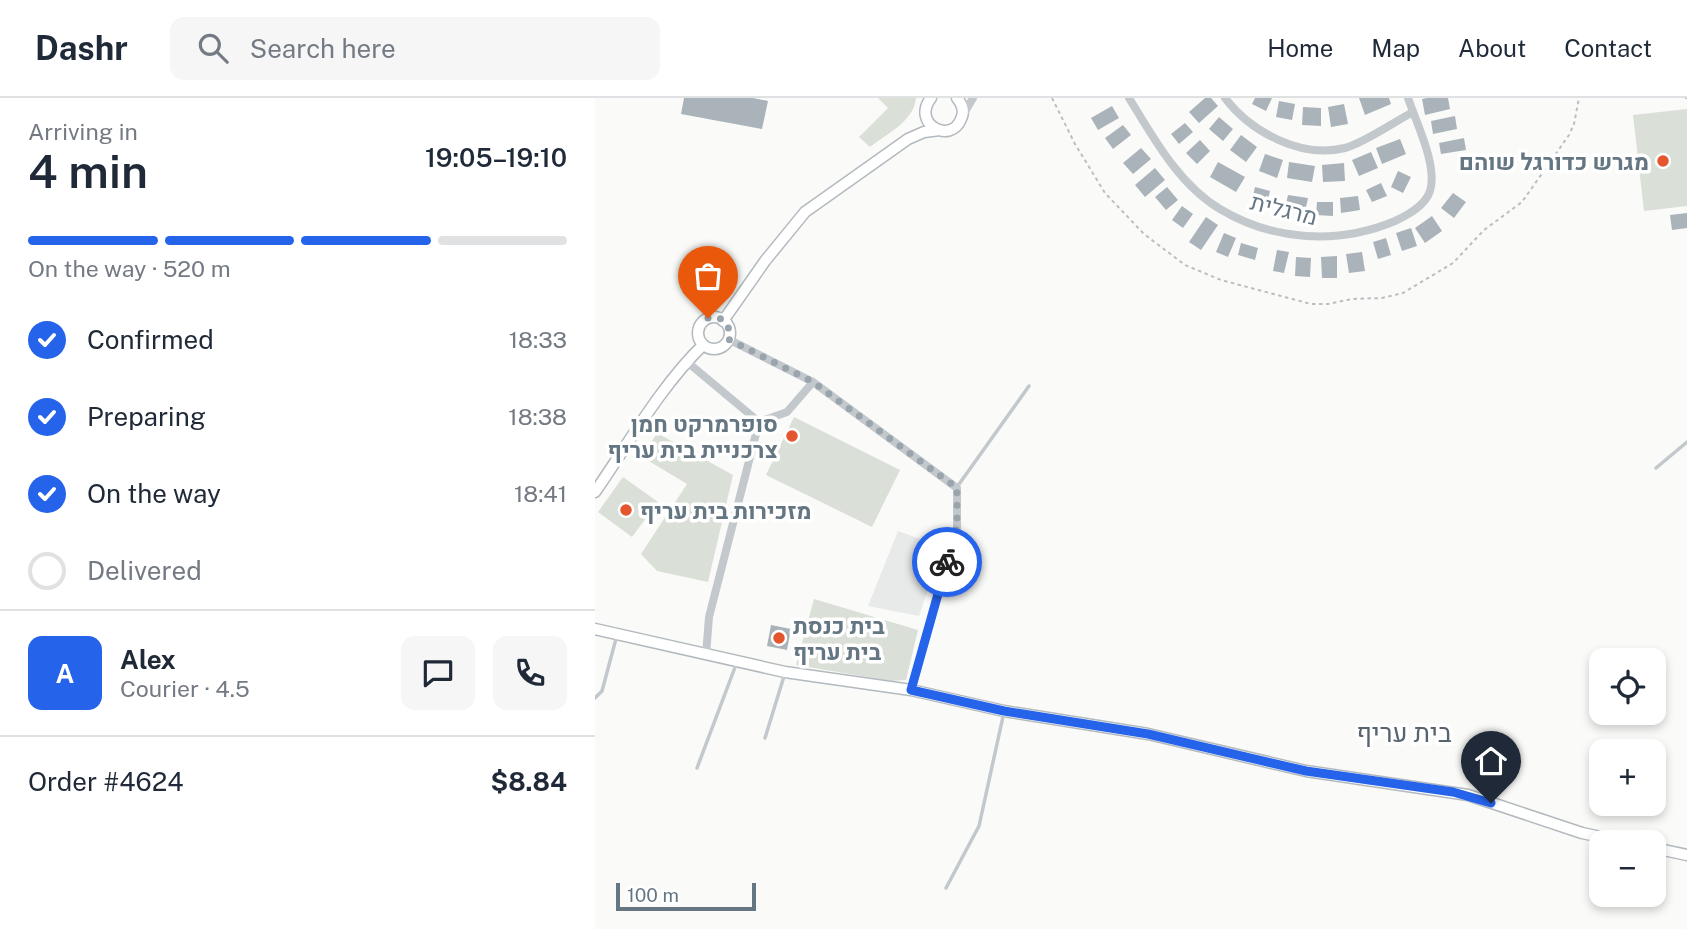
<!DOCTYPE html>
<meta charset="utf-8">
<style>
body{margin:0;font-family:"Public Sans",Heebo,sans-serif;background:#f6f6f7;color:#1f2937;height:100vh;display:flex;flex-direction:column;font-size:26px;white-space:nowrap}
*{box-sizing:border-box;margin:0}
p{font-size:23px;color:#747a83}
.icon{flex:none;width:38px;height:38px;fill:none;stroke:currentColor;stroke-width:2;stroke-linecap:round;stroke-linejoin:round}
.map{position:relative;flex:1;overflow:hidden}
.side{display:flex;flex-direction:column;background:#fff;width:595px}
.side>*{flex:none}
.tools{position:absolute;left:994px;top:550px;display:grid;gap:14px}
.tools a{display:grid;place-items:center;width:77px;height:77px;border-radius:14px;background:#fff;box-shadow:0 4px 10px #0003;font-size:35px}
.scale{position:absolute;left:21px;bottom:18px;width:140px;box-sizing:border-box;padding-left:7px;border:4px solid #657683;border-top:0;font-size:19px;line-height:24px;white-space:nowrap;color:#657683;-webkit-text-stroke:5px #fff;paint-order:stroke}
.pin{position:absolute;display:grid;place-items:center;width:60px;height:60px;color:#fff;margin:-72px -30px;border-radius:50% 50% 50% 0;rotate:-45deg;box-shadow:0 0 7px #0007}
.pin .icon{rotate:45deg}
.courier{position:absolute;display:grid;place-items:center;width:70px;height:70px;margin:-35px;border:5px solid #2563eb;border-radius:50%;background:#fff;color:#222;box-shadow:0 2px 9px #0007}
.head em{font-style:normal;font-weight:600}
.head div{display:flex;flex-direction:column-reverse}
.head{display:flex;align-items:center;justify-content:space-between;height:119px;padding:0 28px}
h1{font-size:46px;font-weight:600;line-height:52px}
.bar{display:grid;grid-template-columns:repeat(4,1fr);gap:10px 7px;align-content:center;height:84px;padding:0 28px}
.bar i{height:9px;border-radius:5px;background:#e0e1e3}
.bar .active{background:#2563eb}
.bar p{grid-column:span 4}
.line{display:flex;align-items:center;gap:18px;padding:0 28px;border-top:2px solid #e0e1e3}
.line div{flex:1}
.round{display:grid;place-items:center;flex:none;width:74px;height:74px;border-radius:14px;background:#f6f6f7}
ol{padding:0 28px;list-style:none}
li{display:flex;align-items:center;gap:21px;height:77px}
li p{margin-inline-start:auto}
li .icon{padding:7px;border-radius:50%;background:#2563eb;color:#fff;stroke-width:4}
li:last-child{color:#747a83}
li i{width:38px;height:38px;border:4px solid #e0e1e3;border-radius:50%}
header{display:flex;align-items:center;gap:42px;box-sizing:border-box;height:98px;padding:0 35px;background:#fff;border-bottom:2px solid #e0e1e3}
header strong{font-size:33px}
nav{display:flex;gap:38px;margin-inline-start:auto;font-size:24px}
.search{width:490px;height:63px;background:#f6f6f7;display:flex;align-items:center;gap:18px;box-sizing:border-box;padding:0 24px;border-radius:14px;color:#747a83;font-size:26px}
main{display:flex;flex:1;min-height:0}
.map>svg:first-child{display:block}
.built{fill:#e8e9e9}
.green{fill:#dadfd7}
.building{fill:#aab3b9}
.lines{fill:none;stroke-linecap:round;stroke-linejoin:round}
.secondary-casing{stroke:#b3babf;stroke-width:13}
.path{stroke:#bbbfc2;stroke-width:2;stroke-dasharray:3.5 3.5;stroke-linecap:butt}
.lane{stroke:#c3c8cc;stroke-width:3.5}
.street{stroke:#c3c8cc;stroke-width:8}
.secondary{stroke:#fff;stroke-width:10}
.done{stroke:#99a4ac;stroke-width:7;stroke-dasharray:0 12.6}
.route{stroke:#2563eb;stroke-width:9}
.poi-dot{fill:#e4572e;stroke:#fff;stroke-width:2.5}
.labels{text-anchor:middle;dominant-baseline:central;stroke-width:7;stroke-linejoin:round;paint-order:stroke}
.poi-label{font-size:23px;font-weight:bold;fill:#657683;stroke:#fff;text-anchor:end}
.street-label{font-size:23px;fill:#657683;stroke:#fff}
.quarter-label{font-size:26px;fill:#57646e;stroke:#fff}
</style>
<header>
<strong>Dashr</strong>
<div class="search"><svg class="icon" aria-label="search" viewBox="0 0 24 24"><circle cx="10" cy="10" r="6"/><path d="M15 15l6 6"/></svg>Search here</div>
<nav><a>Home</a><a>Map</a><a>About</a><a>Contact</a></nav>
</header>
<main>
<section class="side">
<div class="head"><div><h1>4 min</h1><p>Arriving in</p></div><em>19:05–19:10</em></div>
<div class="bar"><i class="active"></i><i class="active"></i><i class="active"></i><i></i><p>On the way · 520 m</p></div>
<ol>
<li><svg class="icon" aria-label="check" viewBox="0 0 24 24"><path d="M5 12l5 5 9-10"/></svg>Confirmed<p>18:33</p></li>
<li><svg class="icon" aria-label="check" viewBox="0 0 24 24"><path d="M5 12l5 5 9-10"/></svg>Preparing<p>18:38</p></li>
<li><svg class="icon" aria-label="check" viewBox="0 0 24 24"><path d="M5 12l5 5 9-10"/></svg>On the way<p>18:41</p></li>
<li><i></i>Delivered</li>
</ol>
<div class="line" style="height:126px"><b class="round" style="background:#2563eb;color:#fff">A</b><div><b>Alex</b><p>Courier · 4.5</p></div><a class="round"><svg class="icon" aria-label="chat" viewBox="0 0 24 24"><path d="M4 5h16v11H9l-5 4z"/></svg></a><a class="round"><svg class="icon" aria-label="phone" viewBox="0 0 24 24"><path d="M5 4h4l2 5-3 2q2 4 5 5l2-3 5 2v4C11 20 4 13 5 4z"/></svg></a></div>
<div class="line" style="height:91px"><div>Order #4624</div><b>$8.84</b></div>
</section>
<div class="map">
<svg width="1092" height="831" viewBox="0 0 1092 831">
<rect width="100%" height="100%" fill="#fafaf8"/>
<path class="built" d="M303 433 347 449 324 518 273 508Z"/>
<path class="green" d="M283 0H321C319 23 292 36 275 49L264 39 293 10Z
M1092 11V108L1049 113 1038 17Z
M199 319 305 372 277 429 171 377Z
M62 335 138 377 113 484 62 473 46 456 92 386 47 359Z
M28 379 63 404 37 439 3 414Z
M219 501 323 532 311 582 296 583 201 567Z"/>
<path class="building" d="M89 0H158L173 3 167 31 86 16Z
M610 0H616L623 8 604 25 594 14Z
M660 0H677L671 13 657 6Z
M764 0H794L796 6 770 17Z
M832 0H853L855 11 830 17 827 1Z
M684 3 700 6 697 22 681 19Z
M749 6 753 26 736 29 733 9Z
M517 8 524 20 503 32 496 20Z
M708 9 726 10V28L707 27Z
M860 18 862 31 838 36 836 23Z
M624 19 638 31 628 43 614 31Z
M590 25 598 34 584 46 576 36Z
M528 27 536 37 518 51 510 40Z
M646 37 662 49 651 64 635 52Z
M869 40 871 52 846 56 844 45Z
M805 41 811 56 787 66 781 50Z
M605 42 615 53 602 66 591 55Z
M546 50 556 61 538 76 528 65Z
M776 54 783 70 764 78 757 62Z
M670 56 688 62 682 80 664 73Z
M623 64 650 79 641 94 615 79Z
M694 64 720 68 717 84 692 80Z
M749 65 750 83 728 84 727 67Z
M560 70 570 82 550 99 540 87Z
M803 73 816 79 808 95 796 89Z
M786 85 792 98 777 104 771 92Z
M572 89 583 102 571 112 560 99Z
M660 89 675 93 672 106 657 102Z
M858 95 871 104 859 120 846 110Z
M693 97 713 100 710 114 690 110Z
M763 98 765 112 746 115 745 100Z
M722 104H738V118L721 117Z
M587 108 598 116 588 130 577 122Z
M1092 115V130L1077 132 1075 117Z
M837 118 847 133 830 145 820 130Z
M611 119 623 127 606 152 594 144Z
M816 130 822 148 807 153 801 135Z
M629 135 641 140 633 159 621 154Z
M791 140 796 157 783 161 778 144Z
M646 145 663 150 660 162 643 157Z
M682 152 694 154 689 175 678 173Z
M767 154 770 173 754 175 751 156Z
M742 158V180H727L726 159Z
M701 159 716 160 715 179 700 178Z
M176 527 196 531 192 552 172 548Z"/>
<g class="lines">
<defs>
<path id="secondary" d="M336 0C316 26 356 47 366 21 370 13 367 6 362 0
M103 235a16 16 0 1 1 32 0a16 16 0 1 1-32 0Z
M128 223 170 163 210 114 313 41 329 34 345 32
M0 394C34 345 65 289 108 247
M0 531 190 574 316 592 409 613 553 636 711 673 873 697 987 735 1030 744
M1059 750 1092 757"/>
</defs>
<use href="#secondary" class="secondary-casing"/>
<path class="path" d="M457 0 480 46 510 95 549 136 590 167 626 182 716 206H733L757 201 787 200 808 195 858 165 889 132 927 104 974 37 979 26 984 0
M1090 0H1092"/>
<path class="lane" d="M1061 370 1092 344
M362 389 434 288
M0 600 7 593 22 537
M170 640 190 575
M102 670 142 564
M351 790 384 728 409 614"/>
<path class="street" d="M534 0C558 39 584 87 625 111 678 143 743 147 800 123 813 117 830 108 835 93 843 68 821 24 813 0
M630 0C656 34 706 61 750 50 769 45 799 24 818 14
M368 17 378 0
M133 241 218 284 362 390V429L316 592
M91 263 164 324
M111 557 114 519 164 324 192 314 218 284"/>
<use href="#secondary" class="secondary"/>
</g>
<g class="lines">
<path class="done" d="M113 220C128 217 137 227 133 241L218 284 362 390V429L352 464"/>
<path class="route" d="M352 464 316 592 409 613 553 636 711 673 858 694 896 705"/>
</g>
<g class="poi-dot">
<circle cx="1068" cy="63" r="7"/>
<circle cx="197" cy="338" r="7"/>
<circle cx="31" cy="412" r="7"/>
<circle cx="184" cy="540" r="7"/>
</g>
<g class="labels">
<g class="poi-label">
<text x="1054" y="63">מגרש כדורגל שוהם</text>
<text x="183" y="325">סופרמרקט חמן<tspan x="183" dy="26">צרכניית בית עריף</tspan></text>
<text x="45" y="412" text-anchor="start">מזכירות בית עריף</text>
<text x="198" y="527" text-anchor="start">בית כנסת<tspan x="198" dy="26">בית עריף</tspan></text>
</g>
<g class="street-label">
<text transform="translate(689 111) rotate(14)">מרגלית</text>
</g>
<g class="quarter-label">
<text x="809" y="634">בית עריף</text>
</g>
</g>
</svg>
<div class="tools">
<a><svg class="icon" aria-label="locate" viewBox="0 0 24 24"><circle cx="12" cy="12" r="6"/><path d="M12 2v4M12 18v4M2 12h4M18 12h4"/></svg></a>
<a>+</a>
<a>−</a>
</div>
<div class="scale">100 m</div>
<div class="pin" style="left:113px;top:220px;background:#ea580c"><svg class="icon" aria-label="bag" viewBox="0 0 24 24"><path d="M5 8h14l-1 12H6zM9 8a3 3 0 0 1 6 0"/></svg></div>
<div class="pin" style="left:896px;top:705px;background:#1f2937"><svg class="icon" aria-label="home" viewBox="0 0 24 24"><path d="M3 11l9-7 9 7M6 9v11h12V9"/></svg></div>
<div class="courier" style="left:352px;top:464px"><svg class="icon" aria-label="bike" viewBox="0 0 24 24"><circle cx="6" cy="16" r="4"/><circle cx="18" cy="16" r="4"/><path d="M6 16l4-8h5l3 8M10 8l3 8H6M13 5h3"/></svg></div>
</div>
</main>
